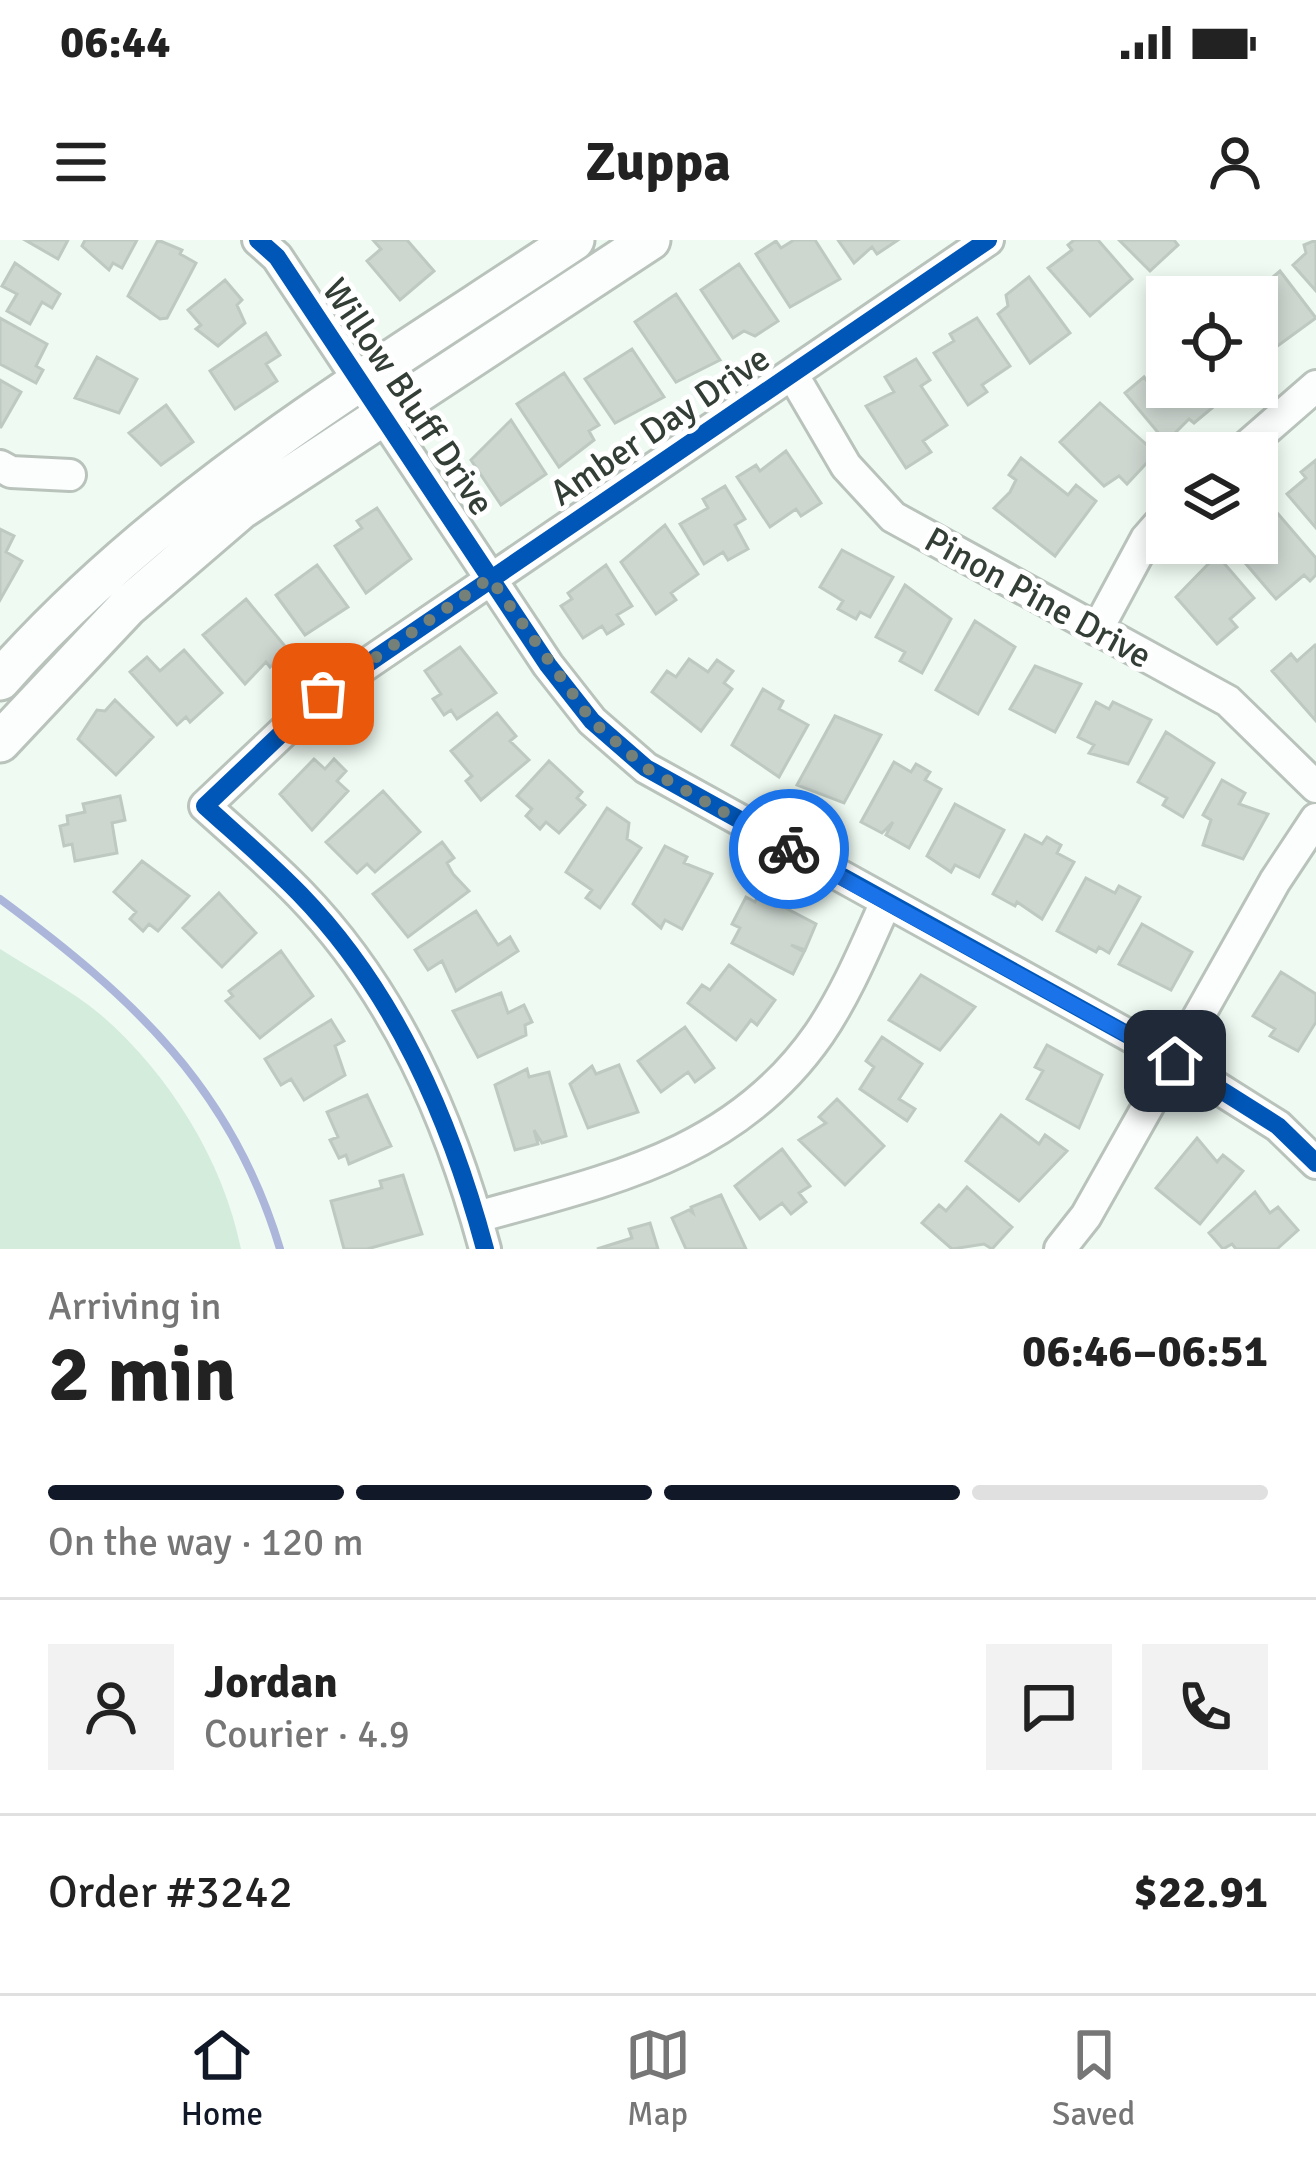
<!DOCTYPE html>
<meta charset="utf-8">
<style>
body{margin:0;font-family:Signika,sans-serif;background:#f2f2f2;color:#222;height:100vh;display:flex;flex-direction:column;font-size:45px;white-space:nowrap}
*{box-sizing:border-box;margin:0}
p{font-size:39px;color:#767676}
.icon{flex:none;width:66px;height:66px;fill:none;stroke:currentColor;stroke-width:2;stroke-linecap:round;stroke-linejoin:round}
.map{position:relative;height:1009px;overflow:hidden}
.drawer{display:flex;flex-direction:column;background:#fff;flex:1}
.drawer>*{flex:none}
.fabs{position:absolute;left:1146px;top:36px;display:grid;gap:24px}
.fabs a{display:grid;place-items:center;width:132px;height:132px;border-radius:0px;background:#fff;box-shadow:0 6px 18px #0003;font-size:60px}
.pin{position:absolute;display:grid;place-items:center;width:102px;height:102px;color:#fff;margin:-51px;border-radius:24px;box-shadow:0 6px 18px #0006}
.courier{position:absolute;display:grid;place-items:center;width:120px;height:120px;margin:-60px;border:9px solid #1a73e8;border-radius:50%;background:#fff;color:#222;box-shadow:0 3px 15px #0007}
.head em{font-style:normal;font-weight:700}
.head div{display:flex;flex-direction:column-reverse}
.head{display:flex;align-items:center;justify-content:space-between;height:204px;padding:0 48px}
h1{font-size:78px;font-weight:700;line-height:90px}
.bar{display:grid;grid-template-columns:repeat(4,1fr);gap:18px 12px;align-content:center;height:144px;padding:0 48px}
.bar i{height:15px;border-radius:9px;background:#e0e0e0}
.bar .on{background:#111827}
.bar p{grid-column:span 4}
.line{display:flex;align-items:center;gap:30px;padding:0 48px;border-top:3px solid #e0e0e0}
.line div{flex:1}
.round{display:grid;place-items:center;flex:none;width:126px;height:126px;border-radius:0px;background:#f2f2f2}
.status{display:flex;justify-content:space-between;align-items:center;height:84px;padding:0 60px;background:#fff;direction:ltr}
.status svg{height:33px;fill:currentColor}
header{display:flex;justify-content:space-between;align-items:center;height:156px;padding:0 48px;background:#fff;font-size:54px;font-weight:700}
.dock{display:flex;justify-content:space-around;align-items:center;height:168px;border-top:3px solid #e0e0e0;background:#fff;font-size:33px;color:#767676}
.dock a{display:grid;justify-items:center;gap:6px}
.dock .on{color:#111827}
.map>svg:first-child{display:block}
.green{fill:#d3ecdb}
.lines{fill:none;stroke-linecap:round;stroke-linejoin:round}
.stream{stroke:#acb6da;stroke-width:8}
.building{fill:#cdd7d0;stroke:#bec9c2;stroke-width:3}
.street-casing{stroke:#b9c3bc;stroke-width:36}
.secondary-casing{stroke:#b9c3bc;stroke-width:45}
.street{stroke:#fcfefd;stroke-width:30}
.secondary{stroke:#fcfefd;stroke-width:39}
.cycleway-casing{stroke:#fff;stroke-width:26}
.cycleway{stroke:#0057b8;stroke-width:18}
.done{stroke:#748078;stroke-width:12;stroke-dasharray:0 21.6}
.route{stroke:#1a73e8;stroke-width:15}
.labels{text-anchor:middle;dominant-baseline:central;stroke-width:10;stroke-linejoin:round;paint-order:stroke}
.street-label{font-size:36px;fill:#333e36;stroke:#fff}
</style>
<div class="status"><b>06:44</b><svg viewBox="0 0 49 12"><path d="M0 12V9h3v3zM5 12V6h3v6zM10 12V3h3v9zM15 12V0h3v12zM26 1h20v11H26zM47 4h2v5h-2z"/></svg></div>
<header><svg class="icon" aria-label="menu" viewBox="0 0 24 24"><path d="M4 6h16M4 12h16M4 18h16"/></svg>Zuppa<svg class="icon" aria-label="person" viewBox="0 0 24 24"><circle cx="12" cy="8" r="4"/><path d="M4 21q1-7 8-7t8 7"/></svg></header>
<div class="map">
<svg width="1316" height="1009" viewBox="0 0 1316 1009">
<rect width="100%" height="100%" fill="#eefaf2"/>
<path class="green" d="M0 709C33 730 71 750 101 775 169 834 223 920 241 1009H0Z"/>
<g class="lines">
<path class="stream" d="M0 659C131 756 232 847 280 1009"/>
</g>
<path class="building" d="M25 0H68L58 19Z
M85 0H137L122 28 113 23 109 30 82 6Z
M158 0 182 10 180 14 196 23 167 78 160 79 128 56Z
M373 0H407L434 31 400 60 367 21 381 9Z
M794 0H815L840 39 790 67 756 14 776 1 781 8Z
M838 0H898L877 14 872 7 854 23Z
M1074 0H1098L1132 39 1090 76 1048 28 1072 10 1068 5Z
M1119 0H1174L1178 5 1150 31Z
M1316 0V51L1293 25 1306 13 1304 5Z
M15 23 60 54 52 68 42 62 30 84 7 71 17 54 2 46Z
M739 24 778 81 755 96 744 91 733 98 701 50Z
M1280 31 1316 78 1272 110 1257 93V57H1237L1250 46 1255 52Z
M1029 37 1070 93 1030 123 998 74 1008 66 1006 55Z
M225 40 242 60 237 65 245 83 218 106 196 89 201 85 188 70Z
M676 54 720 120 676 142 635 82Z
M0 78 47 104 36 126 43 130 36 143 0 124Z
M977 78 1010 126 982 145 987 152 968 165 934 113 954 101 950 94Z
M266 93 280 115 266 124 277 141 235 169 210 131Z
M632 109 664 157 615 183 585 139Z
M97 117 137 139 119 173 75 158Z
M916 119 930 140 921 146 947 185 923 201 931 212 906 228 866 166 894 152 885 137Z
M1167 129V147H1194L1212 168 1194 183 1189 179 1166 202 1125 153 1144 137 1149 144Z
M564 133 599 185 589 191 594 200 559 227 517 164Z
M0 140 21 152 1 187H0Z
M1100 163 1156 213 1127 244 1119 236 1104 246 1060 202Z
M166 165 193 202 161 225 129 193Z
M511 180 546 234 501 265 471 220Z
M786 211 821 263 801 276 796 269 770 287 737 237 756 225 760 231Z
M1021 218 1068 255 1076 245 1096 261 1055 316 994 268 1010 252 1016 240 1009 235Z
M1316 220V288L1287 254 1306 238 1301 232Z
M725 246 745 279 735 285 748 309 728 320 723 312 704 324 680 284 708 268 703 259Z
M1267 261 1316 318V335L1310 341 1304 335 1276 359 1228 303H1257V270Z
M377 268 411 319 366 353 335 306 362 288 357 281Z
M665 285 698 334 671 353 676 360 656 374 621 322Z
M0 289 14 296 6 312 22 321 0 360Z
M842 310 893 337 870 377 860 372 856 379 838 369 843 361 820 347Z
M1217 315 1254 358 1230 379 1237 387 1217 404 1176 357Z
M317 325 348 367 305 395 276 355Z
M606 325 632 366 617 375 623 384 607 394 602 386 583 398 561 366 572 359 568 353Z
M905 345 951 379 922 433 900 421 905 412 876 397Z
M246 359 289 411 270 427 266 422 245 444 203 395Z
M975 381 1015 407 978 474 936 450Z
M1315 405 1316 406V481L1272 431 1291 414 1297 421Z
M460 407 496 453 457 479 451 470 444 475 433 459 441 454 425 431Z
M184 410 222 453 190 482 186 477 177 485 130 432 147 417 160 431Z
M689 419 708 432 717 420 733 431 724 443 732 449 701 491 652 452 667 431 676 437Z
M1035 426 1081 444 1055 492 1010 469Z
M763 449 783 461 779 469 808 485 779 537 732 505Z
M115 460 153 497 116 535 78 499 97 470 105 471Z
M1096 462 1109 469 1113 462 1151 480 1128 524 1089 513 1094 505 1078 497Z
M497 473 516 496 510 501 529 520 481 560 466 541 472 536 451 511Z
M835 476 881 495 844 563 797 545Z
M1166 492 1214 523 1183 577 1163 565 1167 558 1138 542Z
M314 519 325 529 334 519 346 531 337 541 348 551 312 590 280 554Z
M549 521 582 552 577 558 585 565 559 593 546 582 540 589 526 576 532 569 517 556Z
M894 522 911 532 916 524 930 532 925 540 941 549 909 608 886 595 893 582 882 593 861 582Z
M1222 540 1245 553 1239 564 1268 574 1243 619 1203 605 1211 580 1203 575Z
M383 551 420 592 375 632 367 624 357 633 326 602Z
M120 556 125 580 112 583 117 613 75 621 72 604 64 606 60 586 68 584 67 576 85 572 83 564Z
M955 564 1004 590 979 637 955 625 951 632 927 616Z
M607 568 629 583 627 599 641 608 600 668 586 658 592 650 566 632Z
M1025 595 1042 604 1047 597 1061 605 1057 613 1074 622 1042 679 1017 662 1015 666 993 654Z
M442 602 454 618 447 623 453 634 469 651 408 697 373 654Z
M665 606 687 617 684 623 712 634 682 689 665 680 661 688 633 664Z
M142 621 189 656 158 691 149 684 143 691 130 679 136 672 114 652Z
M1086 638 1115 653 1119 646 1140 657 1109 713 1099 707 1096 712 1057 691Z
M219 653 256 693 222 727 183 688Z
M759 654 816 684 805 710 791 705 804 712 793 734 732 703 740 688 732 684 746 657 755 662Z
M476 671 498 705 510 697 518 711 456 751 442 721 428 730 415 710Z
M1142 684 1192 712 1171 750 1119 724Z
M281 711 313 756 260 798 226 761 233 756 229 751Z
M729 725 775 760 757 785 751 780 736 800 688 763 702 745 710 750Z
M1281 732 1316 754V782L1298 811 1270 796 1275 789 1253 776Z
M921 735 975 767 940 810 889 780Z
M501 753 508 773 524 765 532 782 525 785 526 795 478 817 453 771Z
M331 780 344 801 335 806 345 835 304 860 291 839 281 845 265 819Z
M685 787 714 828 695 842 688 832 661 852 638 821Z
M882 797 922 824 899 859 915 869 907 881 860 849 874 827 866 821Z
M1047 805 1102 835 1079 888 1027 859 1043 831 1035 827Z
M619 825 638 872 588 888 570 844 592 826 596 834Z
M527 829 529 837 549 832 566 896 542 903 534 890 538 904 515 910 495 845Z
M367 855 391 906 349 924 346 915 339 918 330 900 338 897 327 872Z
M837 859 884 906 845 945 799 900 826 883 819 877Z
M1001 875 1039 904 1045 895 1067 911 1019 961 966 921Z
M1197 898 1217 922 1223 915 1243 931 1200 984 1156 948Z
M782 909 810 946 799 953 806 962 791 974 782 963 760 979 735 946Z
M403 935 422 994 367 1009H344L331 961 382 948 380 941Z
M967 947 1012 987 992 1009 984 1004 952 1009 922 983 939 965 946 971Z
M1255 952 1270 973 1278 967 1298 990 1277 1009H1236L1232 1004 1223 1009 1209 993Z
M721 955 746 1009H686L672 978 689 970 693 973 691 967Z
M650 983 658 1009H597L632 998 629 989Z"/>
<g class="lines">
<defs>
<path id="street" d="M258 0 277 17 548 425 592 481 646 528 1175 821 1278 886 1316 923
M794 137 846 226 893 277 1228 461 1316 547
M1239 213 1316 146
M0 226 11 232 70 235
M1097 390 1146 299 1167 275
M477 977C609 940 735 915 819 794 847 753 866 706 886 662
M485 1009C450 879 395 752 300 654 270 623 237 595 205 566L323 454 988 0
M1060 1009 1086 976 1275 641 1316 579"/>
<path id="secondary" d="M0 440C161 257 373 134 574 0
M0 502 127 367 241 269 650 0"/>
</defs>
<use href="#street" class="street-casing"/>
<use href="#secondary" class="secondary-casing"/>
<use href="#street" class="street"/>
<use href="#secondary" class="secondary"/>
<defs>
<path id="cycleway" d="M258 0 277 17 548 425 592 481 646 528 1175 821 1278 886 1316 923
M485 1009C450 879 395 752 300 654 270 623 237 595 205 566L323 454 988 0"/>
</defs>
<use href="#cycleway" class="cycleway-casing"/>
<use href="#cycleway" class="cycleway"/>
</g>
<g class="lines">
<path class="done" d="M323 454 490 338 592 481 646 528 789 609"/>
<path class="route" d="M789 609 1175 821"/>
</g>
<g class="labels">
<g class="street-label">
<text transform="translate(408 157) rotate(56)">Willow Bluff Drive</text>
<text transform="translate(660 186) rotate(-34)">Amber Day Drive</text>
<text transform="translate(1038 358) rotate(29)">Pinon Pine Drive</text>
</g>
</g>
</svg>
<div class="fabs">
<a><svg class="icon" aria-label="locate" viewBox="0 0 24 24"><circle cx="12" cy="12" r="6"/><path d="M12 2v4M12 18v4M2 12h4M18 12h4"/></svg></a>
<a><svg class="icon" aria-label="layers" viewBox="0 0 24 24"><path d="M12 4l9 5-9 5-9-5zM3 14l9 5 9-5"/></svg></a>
</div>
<div class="pin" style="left:323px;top:454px;background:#ea580c"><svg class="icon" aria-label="bag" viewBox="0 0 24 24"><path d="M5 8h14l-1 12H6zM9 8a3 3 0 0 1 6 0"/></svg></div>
<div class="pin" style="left:1175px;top:821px;background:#1f2937"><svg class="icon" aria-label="home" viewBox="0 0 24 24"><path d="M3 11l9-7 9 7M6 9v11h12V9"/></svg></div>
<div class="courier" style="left:789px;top:609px"><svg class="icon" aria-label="bike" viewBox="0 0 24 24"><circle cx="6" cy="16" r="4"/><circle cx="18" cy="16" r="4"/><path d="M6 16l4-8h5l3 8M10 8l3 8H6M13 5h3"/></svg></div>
</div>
<section class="drawer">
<div class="head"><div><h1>2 min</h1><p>Arriving in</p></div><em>06:46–06:51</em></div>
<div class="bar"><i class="on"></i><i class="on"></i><i class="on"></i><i></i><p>On the way · 120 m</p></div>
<div class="line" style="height:216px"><a class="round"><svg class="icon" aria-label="person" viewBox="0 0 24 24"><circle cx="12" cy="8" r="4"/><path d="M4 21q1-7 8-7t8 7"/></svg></a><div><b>Jordan</b><p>Courier · 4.9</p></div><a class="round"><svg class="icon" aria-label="chat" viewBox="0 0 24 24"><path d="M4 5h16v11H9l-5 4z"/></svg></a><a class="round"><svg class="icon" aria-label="phone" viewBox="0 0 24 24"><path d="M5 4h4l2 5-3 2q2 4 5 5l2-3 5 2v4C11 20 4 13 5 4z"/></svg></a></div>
<div class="line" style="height:156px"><div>Order #3242</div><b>$22.91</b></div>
</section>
<nav class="dock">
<a class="on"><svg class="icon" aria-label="home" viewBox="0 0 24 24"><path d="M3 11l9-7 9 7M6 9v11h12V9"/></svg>Home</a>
<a><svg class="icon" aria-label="map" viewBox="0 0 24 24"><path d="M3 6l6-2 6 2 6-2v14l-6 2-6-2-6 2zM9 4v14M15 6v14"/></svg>Map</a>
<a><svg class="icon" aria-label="saved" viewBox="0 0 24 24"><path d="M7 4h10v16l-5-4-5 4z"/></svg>Saved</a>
</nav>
